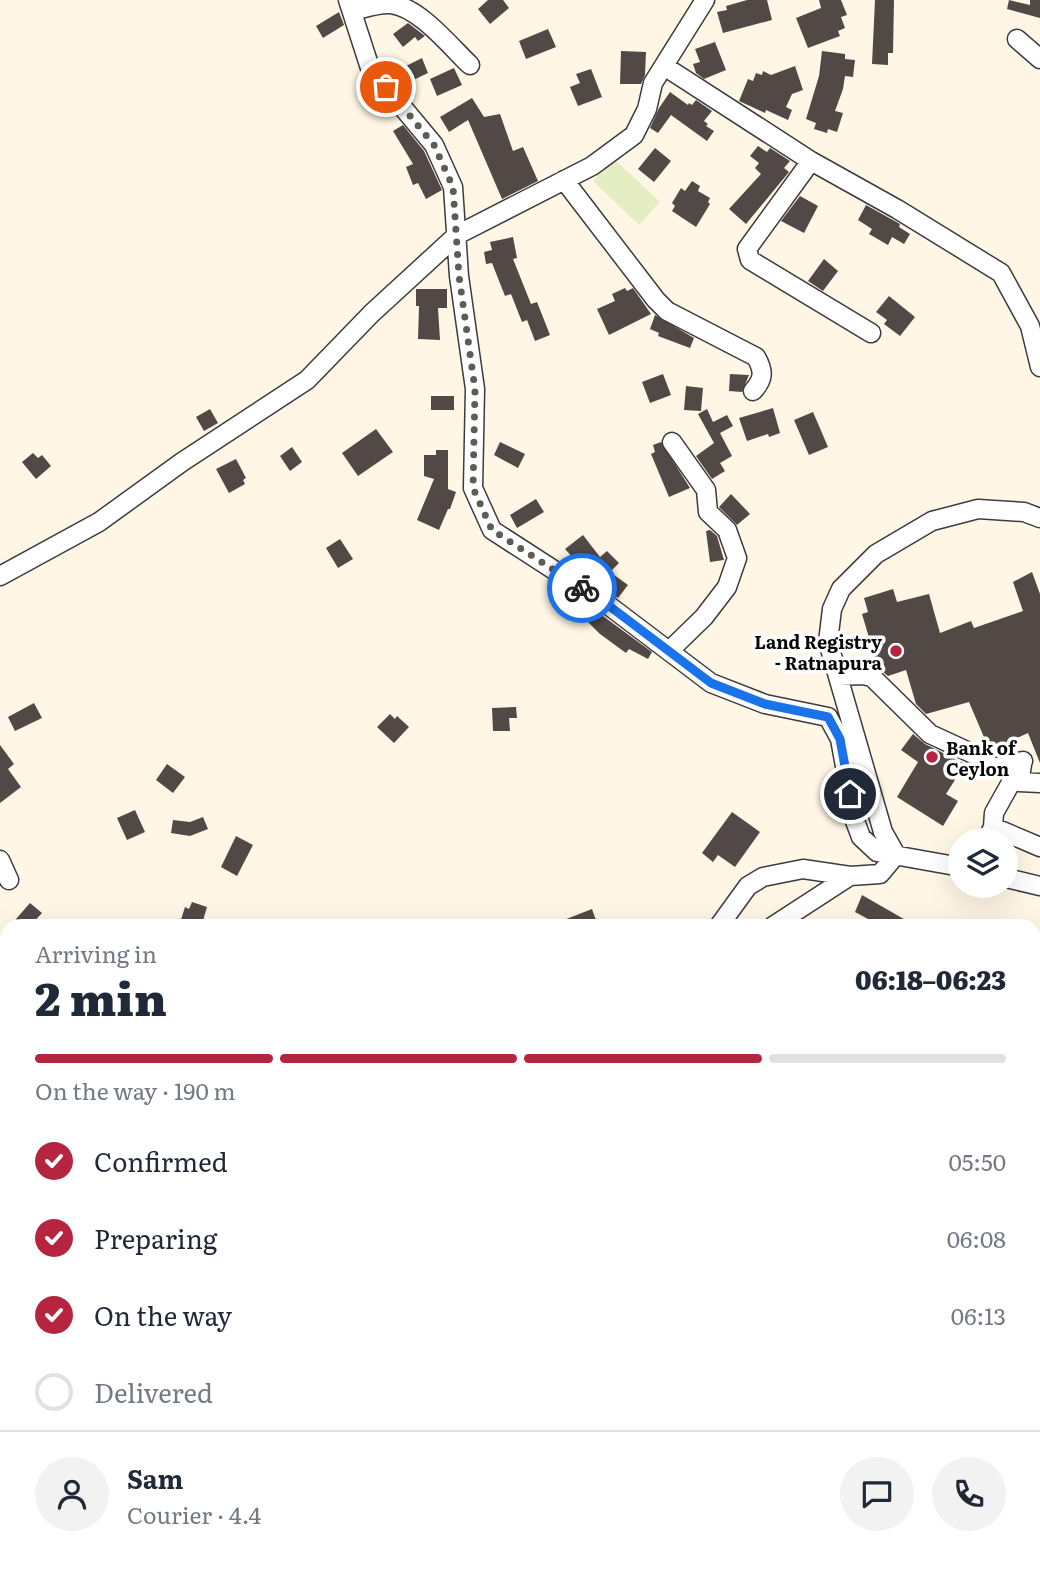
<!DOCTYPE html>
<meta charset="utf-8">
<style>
body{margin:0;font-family:Literata,serif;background:#f2f2f3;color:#1f2937;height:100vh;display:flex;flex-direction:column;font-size:26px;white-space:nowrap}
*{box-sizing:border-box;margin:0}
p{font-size:23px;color:#747a83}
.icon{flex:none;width:38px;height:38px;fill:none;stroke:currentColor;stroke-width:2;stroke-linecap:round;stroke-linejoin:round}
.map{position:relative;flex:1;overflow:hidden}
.drawer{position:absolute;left:0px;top:919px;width:1041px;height:653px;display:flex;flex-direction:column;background:#fff;border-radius:21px 21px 0 0;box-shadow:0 7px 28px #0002}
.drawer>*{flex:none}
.fabs{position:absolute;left:948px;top:828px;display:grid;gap:14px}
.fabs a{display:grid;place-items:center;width:70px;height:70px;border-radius:50%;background:#fff;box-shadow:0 7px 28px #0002;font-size:35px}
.pin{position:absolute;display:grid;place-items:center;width:60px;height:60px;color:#fff;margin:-30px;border:4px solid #fff;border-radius:50%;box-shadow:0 2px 7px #0007}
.courier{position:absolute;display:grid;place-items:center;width:70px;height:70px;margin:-35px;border:5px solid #1a73e8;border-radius:50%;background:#fff;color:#222;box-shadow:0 2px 9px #0007}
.head em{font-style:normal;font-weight:800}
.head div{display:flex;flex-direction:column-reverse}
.head{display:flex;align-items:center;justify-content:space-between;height:119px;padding:0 35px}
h1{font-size:46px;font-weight:800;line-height:52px}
.bar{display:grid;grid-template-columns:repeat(4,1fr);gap:10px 7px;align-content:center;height:84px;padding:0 35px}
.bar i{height:9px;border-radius:5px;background:#e0e1e3}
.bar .current{background:#b62540}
.bar p{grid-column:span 4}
.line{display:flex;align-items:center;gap:18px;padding:0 35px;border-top:2px solid #e0e1e3}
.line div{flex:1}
.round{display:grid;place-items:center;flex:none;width:74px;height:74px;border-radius:37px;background:#f2f2f3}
ol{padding:0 35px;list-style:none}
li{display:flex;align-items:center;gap:21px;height:77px}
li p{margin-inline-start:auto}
li .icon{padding:7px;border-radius:50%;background:#b62540;color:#fff;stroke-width:4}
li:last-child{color:#747a83}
li i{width:38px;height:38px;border:4px solid #e0e1e3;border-radius:50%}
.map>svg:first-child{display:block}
.forest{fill:#bbd791}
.pitch{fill:#e5eec3}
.building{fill:#524946}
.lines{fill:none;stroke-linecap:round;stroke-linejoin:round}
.minor-casing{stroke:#3c3c3c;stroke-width:21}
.major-casing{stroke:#1a1a1a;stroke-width:26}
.minor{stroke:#fff;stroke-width:18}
.major{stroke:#f7bc5e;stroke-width:23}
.done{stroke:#5f5c56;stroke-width:7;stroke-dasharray:0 12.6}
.route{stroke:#1a73e8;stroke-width:9}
.poi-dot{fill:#b62540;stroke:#fff;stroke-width:2.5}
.labels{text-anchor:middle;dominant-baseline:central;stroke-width:7;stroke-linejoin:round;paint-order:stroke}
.poi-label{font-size:18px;font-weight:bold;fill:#090909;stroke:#fff;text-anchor:end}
</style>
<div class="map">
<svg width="1040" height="1570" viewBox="0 0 1040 1570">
<rect width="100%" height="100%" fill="#fff6e6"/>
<path class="forest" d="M7 1126V1564L560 1565 559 1570H0V1127Z"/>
<path class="pitch" d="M614 159 660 202 639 225 593 181Z"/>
<path class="building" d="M488 0H503L509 8 490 24 478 9Z
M747 0H767L772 20 723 33 717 12 727 10 726 6Z
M819 0H841L847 15 841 17 845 28 838 31 840 36 808 48 796 18 821 8Z
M875 0H894L893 53H888V65L872 64Z
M1009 0 1030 5V0H1040V18L1007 9Z
M339 12 344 25 323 38 316 26Z
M408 23 425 36 418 41 415 37 403 47 393 34Z
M548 29 556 47 526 59 519 41Z
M715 42 726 70 704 79 696 73 693 64 700 62 695 49Z
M621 51 646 52 645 75 641 84H620Z
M822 51 845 54V59L855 60 853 77 845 76 843 89 835 111 843 113 837 132 828 129 827 133 814 129 816 123 806 119 819 76Z
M422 58 428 73 405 84 398 70Z
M795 66 803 90 792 94 786 107 792 110 788 120 766 110 765 113 739 101 748 79 753 81 756 73 762 75 763 71 771 75Z
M454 68 462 85 437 96 430 79Z
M591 69 602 97 578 106 570 87 580 83 576 74Z
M670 92 688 105 689 103 692 105 696 100 712 111 704 121 708 124 706 126 714 131 707 141 671 115 658 133 650 128 659 108Z
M472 98 484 117 500 114 513 151 523 147 538 181 502 199 468 120 449 132 440 117Z
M403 125 424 151 442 190 426 199 418 183 413 185 406 167 413 164 393 131Z
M758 146 767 152 770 148 790 161 784 168 789 172 746 224 729 209 761 174 755 168 759 163 750 156Z
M655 148 671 161 654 182 638 169Z
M692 181 700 186 698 191 710 198 708 202 710 204 696 227 672 211 675 206 672 203 681 188 685 191Z
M800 196 818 206 804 233 781 221Z
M866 205 900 224 899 227 910 234 904 244 892 237 888 245 869 234 872 229 858 220Z
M513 237 517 258 513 259 531 304 537 302 550 335 535 341 527 320 522 322 511 294 505 296 492 263 486 264 484 252 492 250 490 242Z
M824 259 838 271 823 291 808 281Z
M625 288 627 291 633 288 651 314 609 335 597 309 615 301 612 294Z
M416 289H447V308H438L440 340 418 339 419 306H416Z
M889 296 915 317 900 336 884 324 887 320 876 312Z
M655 315 694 338 690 348 658 336 659 333 650 329Z
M663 374 671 395 650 403 642 382Z
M730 374 749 375 742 392 729 391Z
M686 386 703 388 701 411 684 410Z
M431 396H454V410H431Z
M773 408 780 433 769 437 768 434 747 441 739 418Z
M210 409 218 423 204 431 196 417Z
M707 409 713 422 727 415 733 426 720 433 732 456 720 463 725 471 712 479 696 456 714 443 698 414Z
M813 412 828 447 809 455 794 420Z
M376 429 393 452 358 476 342 453Z
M500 442 525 454 518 468 494 455Z
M661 442 690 488 669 497 651 454 655 452 653 445Z
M292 447 302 462 290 471 280 456Z
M436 450H448V489L456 492 450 509H448L439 530 417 520 434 479 424 476V455H436Z
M33 453 38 458 42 455 51 466 36 479 22 462Z
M236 459 246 478 243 480 245 484 229 493 216 469Z
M731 494 750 514 737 525 719 507Z
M536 499 544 512 517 528 510 515Z
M710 530 717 536 724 560 710 562 706 531Z
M583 535 600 557 607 551 619 563 610 572 628 585 618 598 596 583 565 549Z
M340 539 353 559 338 568 326 548Z
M1032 572 1040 594V763L1028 733 991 750 989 749 969 702 926 714 916 704 906 670 888 676 878 668 862 614 868 612 864 598 893 589 897 602 929 594 940 633 971 621 974 628 1023 611 1013 582Z
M596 611 652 652 648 659 629 649 626 653 600 634 586 620Z
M34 703 42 718 15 731 8 717Z
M516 707 517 718H509L510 731H493L492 708Z
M390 714 395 719 397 716 409 727 394 743 377 727Z
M913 734 925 744 965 764 946 794 958 801 943 826 897 797 918 762 901 750Z
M0 745 14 764 8 769 21 787 0 803Z
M167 764 185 777 173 793 156 780Z
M135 810 145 832 127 840 117 818Z
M732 812 760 832 735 867 718 855 713 862 702 853Z
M203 817 208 829 190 836 171 833 173 820 190 822Z
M236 836 253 845 237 876 221 867Z
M862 895 916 926H881L855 912Z
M192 902 207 907 202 924 179 926 185 907 189 909Z
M30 903 42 913 30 926H24L16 919Z
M592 909 598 926H552L551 925Z"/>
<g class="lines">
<defs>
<path id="minor" d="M348 0 370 68 434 145 453 187 459 276 475 389 473 488 492 530 608 605 711 683 765 704 828 717 840 739 855 821 861 837 877 852 961 867
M353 11C365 8 378 3 391 4 419 7 450 46 470 65
M1017 39 1040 59
M664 66 811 161 897 209 1001 273 1030 326 1040 367
M811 161 747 249 750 260 871 333
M564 180 656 300 667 311 756 357C764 371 764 379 753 391
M0 576 99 522 182 462 307 380 372 313 457 235 592 166 634 135 647 109 653 83 705 0
M669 651 704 617 727 587 737 558 727 530 708 512 706 490 672 442
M839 676 862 675 872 677 930 734 984 759 992 768 1023 761 994 813 993 827 987 840
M1022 765 1019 782 1040 783
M993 827 1040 847
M896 855 883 832 828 642 832 609 841 589 876 554 932 521 978 509 1024 512 1040 518
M0 860 9 880
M1006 878 1040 886
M719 926 748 886 763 877 803 869 850 876 880 874 896 855
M773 926 850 876
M0 1092H7
M1034 1254 1040 1253
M953 1570 956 1564"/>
<path id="major" d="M1034 1091 1040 1082
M817 1570 820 1564"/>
</defs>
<use href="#minor" class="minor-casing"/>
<use href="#major" class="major-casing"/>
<use href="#minor" class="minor"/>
<use href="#major" class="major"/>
</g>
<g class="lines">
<path class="done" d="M386 87 434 145 453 187 459 276 475 389 473 488 492 530 582 588"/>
<path class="route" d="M582 588 608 605 711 683 765 704 828 717 840 739 850 794"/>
</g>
<g class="poi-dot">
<circle cx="896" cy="651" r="7"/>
<circle cx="932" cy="757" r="7"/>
</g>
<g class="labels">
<g class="poi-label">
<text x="882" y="641">Land Registry<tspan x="882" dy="21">- Ratnapura</tspan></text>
<text x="946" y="747" text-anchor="start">Bank of<tspan x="946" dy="21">Ceylon</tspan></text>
</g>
</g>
</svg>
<div class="fabs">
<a><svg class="icon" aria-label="layers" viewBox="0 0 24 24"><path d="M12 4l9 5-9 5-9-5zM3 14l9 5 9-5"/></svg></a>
</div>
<div class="pin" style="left:386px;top:87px;background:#ea580c"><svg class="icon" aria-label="bag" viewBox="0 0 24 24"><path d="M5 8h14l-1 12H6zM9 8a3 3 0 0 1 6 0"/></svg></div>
<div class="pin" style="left:850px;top:794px;background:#1f2937"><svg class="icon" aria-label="home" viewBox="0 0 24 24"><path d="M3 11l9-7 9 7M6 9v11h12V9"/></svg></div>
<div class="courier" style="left:582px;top:588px"><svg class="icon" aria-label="bike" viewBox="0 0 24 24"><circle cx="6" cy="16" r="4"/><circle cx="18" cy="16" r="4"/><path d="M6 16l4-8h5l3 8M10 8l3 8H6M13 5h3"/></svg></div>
<section class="drawer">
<div class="head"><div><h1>2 min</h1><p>Arriving in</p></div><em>06:18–06:23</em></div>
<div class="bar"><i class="current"></i><i class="current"></i><i class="current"></i><i></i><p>On the way · 190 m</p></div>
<ol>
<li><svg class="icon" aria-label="check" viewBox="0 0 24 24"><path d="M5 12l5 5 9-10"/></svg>Confirmed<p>05:50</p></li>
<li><svg class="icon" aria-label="check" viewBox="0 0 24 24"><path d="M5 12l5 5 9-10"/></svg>Preparing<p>06:08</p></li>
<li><svg class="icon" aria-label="check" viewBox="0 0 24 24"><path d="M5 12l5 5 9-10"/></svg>On the way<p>06:13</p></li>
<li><i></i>Delivered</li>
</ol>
<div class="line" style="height:126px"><a class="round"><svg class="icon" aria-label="person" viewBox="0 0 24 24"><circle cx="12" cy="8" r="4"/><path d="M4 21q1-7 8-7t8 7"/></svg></a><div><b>Sam</b><p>Courier · 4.4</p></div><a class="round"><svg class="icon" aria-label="chat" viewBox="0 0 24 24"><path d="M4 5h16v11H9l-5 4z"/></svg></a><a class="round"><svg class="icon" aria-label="phone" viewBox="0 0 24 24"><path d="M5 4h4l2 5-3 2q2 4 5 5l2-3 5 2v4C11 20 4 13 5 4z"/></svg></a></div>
</section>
</div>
